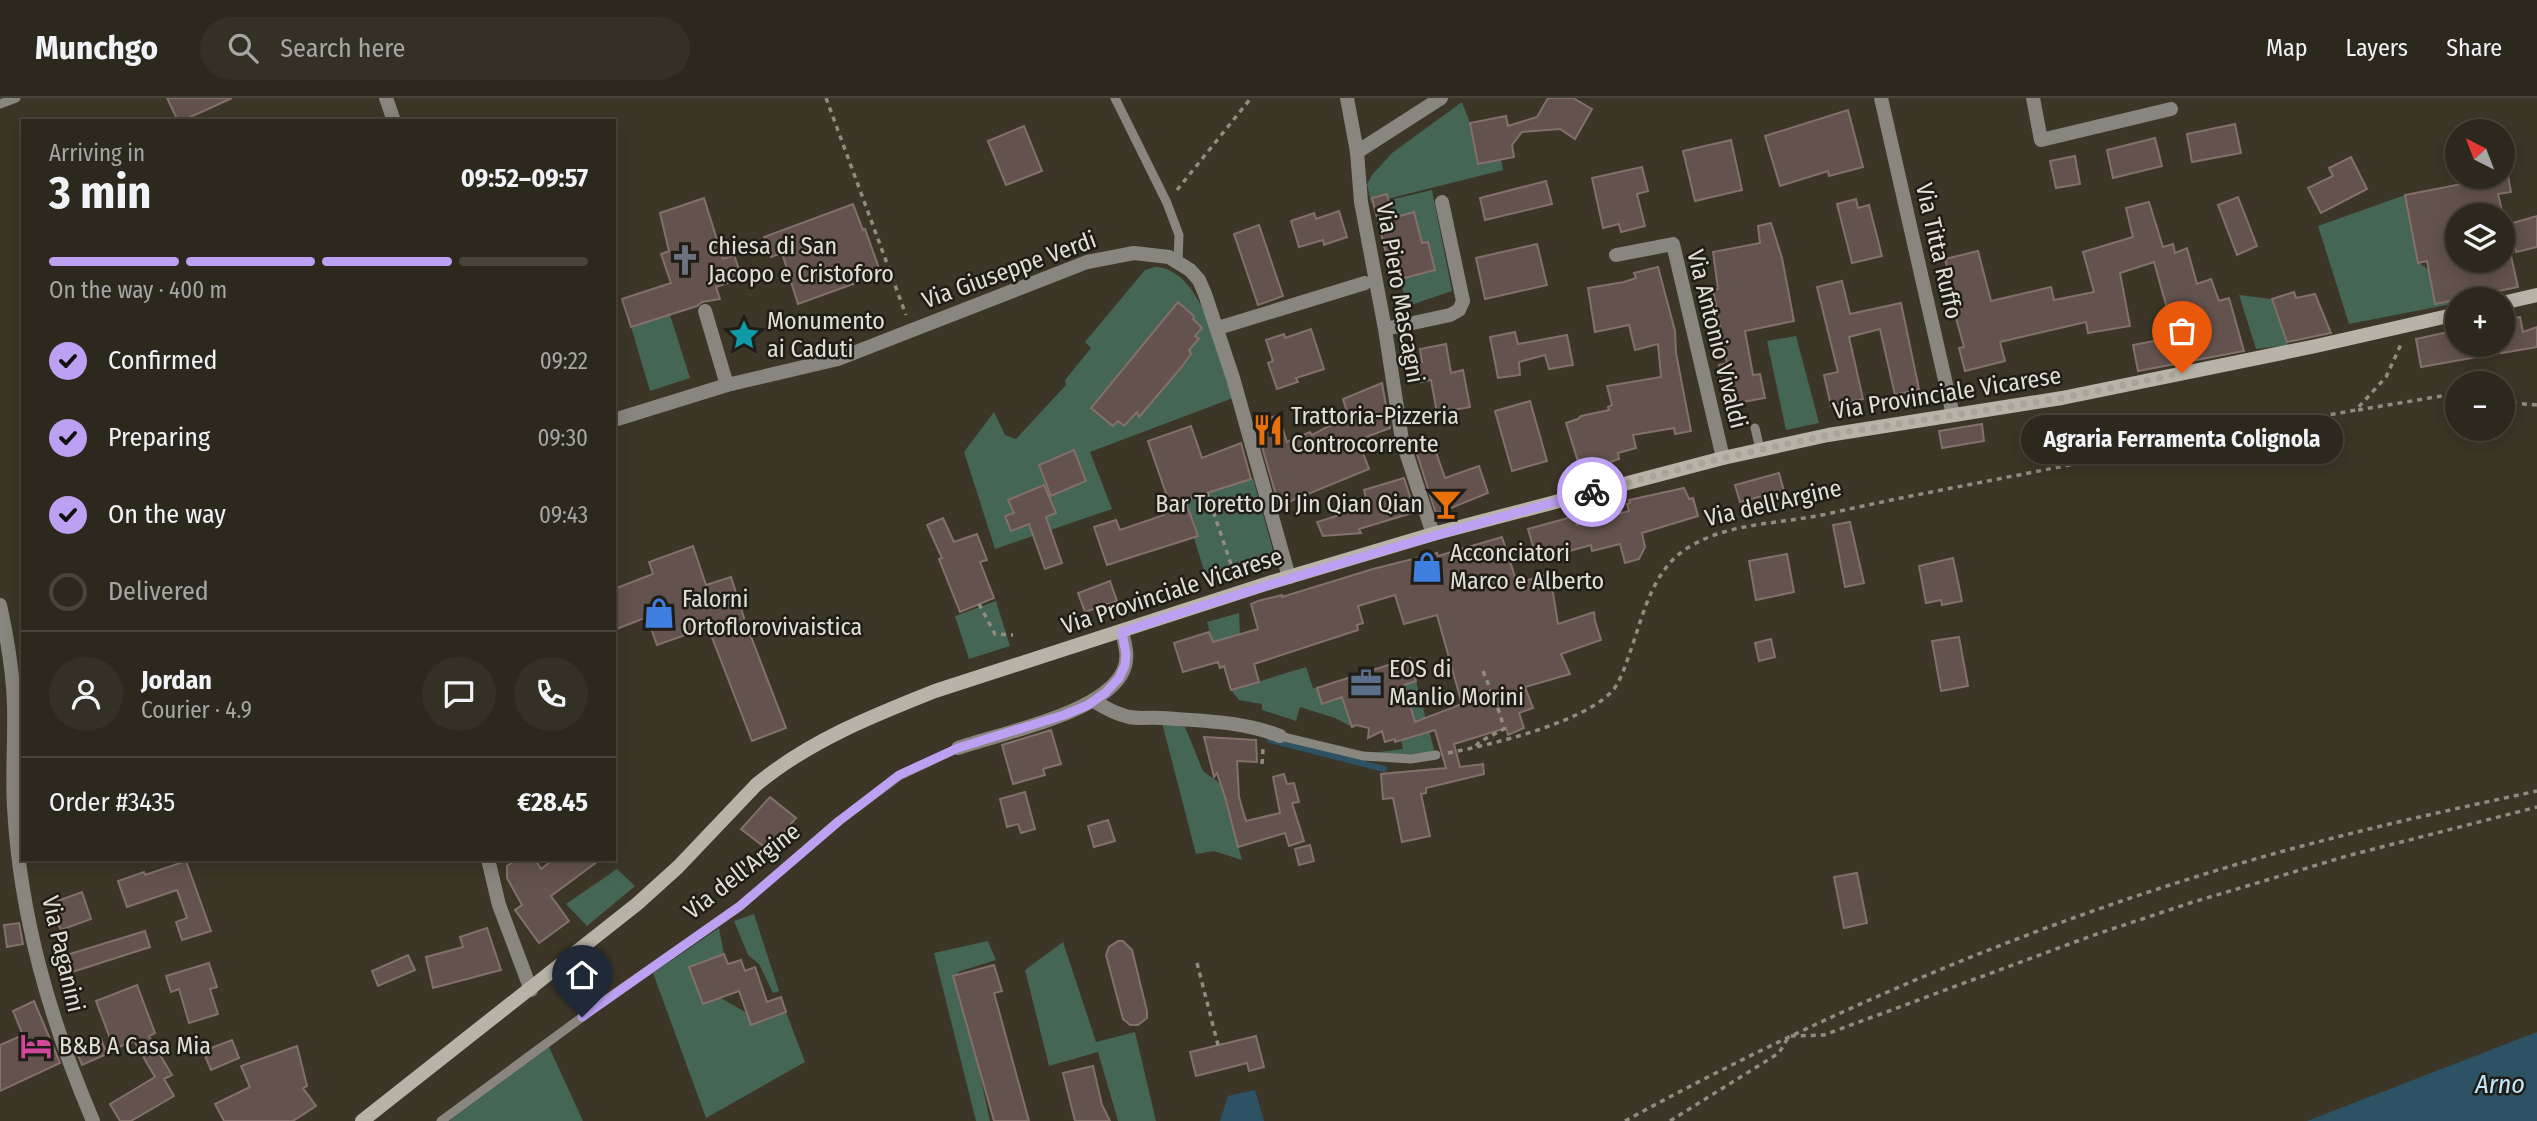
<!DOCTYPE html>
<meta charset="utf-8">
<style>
body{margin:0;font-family:"Fira Sans Condensed",sans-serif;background:#343026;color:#f1f3f6;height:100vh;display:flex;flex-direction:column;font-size:26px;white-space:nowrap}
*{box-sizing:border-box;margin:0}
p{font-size:23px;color:#a6a6a4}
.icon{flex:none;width:38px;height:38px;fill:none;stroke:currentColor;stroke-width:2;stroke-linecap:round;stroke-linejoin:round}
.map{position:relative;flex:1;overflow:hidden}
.drawer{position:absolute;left:21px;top:21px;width:595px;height:742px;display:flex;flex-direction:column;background:#2c281d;border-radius:0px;box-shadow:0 4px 18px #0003,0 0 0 2px #48443b}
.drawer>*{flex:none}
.needle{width:46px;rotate:318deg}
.fabs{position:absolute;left:2445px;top:21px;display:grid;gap:14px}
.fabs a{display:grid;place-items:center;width:70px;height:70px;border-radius:50%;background:#2c281d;box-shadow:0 4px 18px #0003,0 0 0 2px #48443b;font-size:35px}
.pin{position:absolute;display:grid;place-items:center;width:60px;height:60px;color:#fff;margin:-72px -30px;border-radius:50% 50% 50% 0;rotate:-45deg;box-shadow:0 0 7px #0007}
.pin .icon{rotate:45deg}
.courier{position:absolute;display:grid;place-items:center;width:70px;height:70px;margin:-35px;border:5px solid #bca0f2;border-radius:50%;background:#fff;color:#222;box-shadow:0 2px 9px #0007}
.bubble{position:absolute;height:49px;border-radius:24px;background:#2c281d;box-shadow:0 4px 18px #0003,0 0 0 2px #48443b;font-size:23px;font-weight:700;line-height:49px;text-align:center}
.summary em{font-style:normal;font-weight:700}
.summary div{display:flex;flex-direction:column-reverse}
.summary{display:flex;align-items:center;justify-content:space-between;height:119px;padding:0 28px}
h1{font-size:46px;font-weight:700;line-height:52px}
.bar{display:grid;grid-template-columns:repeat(4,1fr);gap:10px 7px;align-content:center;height:84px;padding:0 28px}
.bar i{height:9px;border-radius:5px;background:#48443b}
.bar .selected{background:#bca0f2}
.bar p{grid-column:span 4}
.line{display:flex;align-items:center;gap:18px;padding:0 28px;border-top:2px solid #48443b}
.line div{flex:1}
.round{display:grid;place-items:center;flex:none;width:74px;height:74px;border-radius:37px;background:#343026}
ol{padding:0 28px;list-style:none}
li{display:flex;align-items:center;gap:21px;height:77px}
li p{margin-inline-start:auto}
li .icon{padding:7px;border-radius:50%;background:#bca0f2;color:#111;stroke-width:4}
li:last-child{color:#a6a6a4}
li i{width:38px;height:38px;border:4px solid #48443b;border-radius:50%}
header{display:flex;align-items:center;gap:42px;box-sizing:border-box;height:98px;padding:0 35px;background:#2c281d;border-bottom:2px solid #48443b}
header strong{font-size:33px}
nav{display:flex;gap:38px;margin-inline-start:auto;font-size:24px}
.search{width:490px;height:63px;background:#343026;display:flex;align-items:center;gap:18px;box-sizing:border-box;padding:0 24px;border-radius:38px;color:#a6a6a4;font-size:26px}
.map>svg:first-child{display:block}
.green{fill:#456555}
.water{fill:#2c5264}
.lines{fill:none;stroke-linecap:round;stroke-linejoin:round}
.stream{stroke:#2c5264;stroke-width:6}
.building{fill:#63524d;stroke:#83706b;stroke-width:2}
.path{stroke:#908c80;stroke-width:3.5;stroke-dasharray:5 5;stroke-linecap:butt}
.service{stroke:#89867f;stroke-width:9}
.pedestrian{stroke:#89867f;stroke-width:14}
.minor{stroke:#89867f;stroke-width:14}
.secondary{stroke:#b8b3a8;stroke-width:14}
.done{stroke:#a8a499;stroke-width:7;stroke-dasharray:0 12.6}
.route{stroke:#bca0f2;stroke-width:9}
.labels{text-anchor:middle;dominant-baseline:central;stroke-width:5;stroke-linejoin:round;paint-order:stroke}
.poi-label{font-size:24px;fill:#e2dfd6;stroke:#201d17;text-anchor:start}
.street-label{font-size:24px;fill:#e2dfd6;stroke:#201d17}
.water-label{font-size:26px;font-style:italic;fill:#c1e9fd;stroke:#201d17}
</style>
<header>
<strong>Munchgo</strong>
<div class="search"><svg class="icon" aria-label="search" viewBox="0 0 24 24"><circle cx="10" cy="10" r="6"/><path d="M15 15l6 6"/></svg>Search here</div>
<nav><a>Map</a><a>Layers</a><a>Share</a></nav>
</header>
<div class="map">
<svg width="2537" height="1023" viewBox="0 0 2537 1023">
<rect width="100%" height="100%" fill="#3b3627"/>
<path class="green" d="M1462 4 1470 25 1478 65 1501 61 1503 72 1371 105 1367 86 1372 77 1392 55Z
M1432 92 1452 193 1408 208 1402 189 1405 179 1434 172 1428 144 1422 145 1414 115 1394 120 1390 102Z
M2405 97 2418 164 2429 172 2435 206 2457 202V205L2349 226 2318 128Z
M1155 169C1203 170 1221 263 1233 300L1090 354 1112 411 995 451 964 354 994 314 1005 337 1016 341 1066 287 1065 282 1091 250 1085 244 1145 172Z
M2239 197 2271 201 2288 247 2256 251Z
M670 217 690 280 650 293 631 229Z
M1796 238 1819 325 1786 332 1767 243Z
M1253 380 1275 460 1206 479 1194 440 1198 438 1185 402Z
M996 503 1010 548 969 561 955 518Z
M1239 515 1240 536 1215 552 1207 524Z
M1306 569 1313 590H1317L1322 605 1342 599 1352 629 1335 620 1300 609 1296 623 1262 612V606L1239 602 1231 592Z
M1416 583 1435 655 1387 658 1372 655 1403 651 1390 592Z
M1162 625 1185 629 1203 673 1221 686 1242 762 1214 753 1196 756Z
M617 771 635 788 587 828 566 806Z
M754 816 779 893 773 895 759 866 748 857 734 823Z
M719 830 724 856 690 869 703 906 721 900 747 915 751 927 786 914 805 964 706 1020 653 875Z
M988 843 996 862 958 874 990 1023H976L934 855Z
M1063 844 1096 944 1135 934 1156 1023H1118L1098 954 1049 968 1025 872Z
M549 949 583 1023H449Z"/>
<path class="water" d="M2537 934V1023H2307Z
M1255 992 1264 1023H1220L1228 998Z"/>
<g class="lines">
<path class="stream" d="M1270 642 1384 671"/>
</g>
<path class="building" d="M167 0H232L182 23H178Z
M1548 0H1573L1592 11 1575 41 1560 31 1522 34 1512 47 1514 59 1478 66 1470 25 1506 18 1508 28 1537 19Z
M1848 12 1863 69 1829 78 1828 73 1780 88 1765 38Z
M2235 26 2241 55 2192 64 2187 36Z
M1024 28 1042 73 1006 87 988 43Z
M2155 40 2162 68 2113 80 2107 52Z
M1731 42 1742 92 1695 103 1683 53Z
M2075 58 2080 86 2056 90 2050 63Z
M2351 59 2367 91 2321 115 2308 90 2333 78 2329 70Z
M1642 69 1648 93 1637 96 1645 128 1621 134 1619 126 1603 130 1592 80Z
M2508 77 2511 94 2498 96 2503 117H2457V168L2502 163V160L2511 158 2518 189 2435 206 2427 163 2418 165 2405 97Z
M1546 83 1552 106 1485 122 1480 100Z
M1387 96 1393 120 1414 114 1422 145 1428 144 1435 172 1397 182 1390 153 1386 155 1372 100Z
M2238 99 2257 148 2237 157 2218 107Z
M704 100 723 161 734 157 742 180 716 189 720 201 702 204 697 208 631 229 622 201 671 185 661 156 669 153 660 115Z
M1856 101 1858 110 1869 107 1882 158 1852 165 1837 106Z
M2149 104 2163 149 2173 146 2175 155 2187 150 2197 186 2211 181 2219 203 2229 200 2244 253 2138 273 2133 247 2175 239 2154 164 2120 175 2130 228 2088 235 2086 224 2000 244 2005 263 1965 273 1959 250 1964 249 1948 191 1952 190 1945 161 1978 153 1991 203 2051 189 2054 202 2094 194 2083 154 2133 139 2126 110Z
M853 106 863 132 865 131 881 176 798 206 782 155 771 159 764 139Z
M1339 113 1347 139 1324 147 1323 142 1299 149 1291 123 1314 115 1316 121Z
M2537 118V149L2516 154 2509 126Z
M1771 125 1782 160 1794 223 1745 233 1753 277 1760 276 1765 300 1726 307 1719 267 1727 265 1713 192 1718 191 1713 154 1760 145 1758 128Z
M1259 127 1283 198 1258 207 1234 136Z
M1537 146 1547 187 1485 201 1476 160Z
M1658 169 1675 233 1676 255 1691 333 1675 336 1674 330 1633 337 1636 350 1618 355 1619 361 1584 372 1579 367 1566 325 1578 321 1581 318 1609 312 1608 309 1612 307 1607 288 1661 279 1658 246 1635 252 1629 227 1595 234 1588 190 1624 184 1636 180 1634 175Z
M1842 183 1850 216 1901 205 1919 291 1895 297 1880 231 1849 239 1863 301 1831 308 1824 277 1838 274 1817 189Z
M2294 194 2296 200 2315 196 2331 235 2287 244 2272 201Z
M1178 204 1194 218 1193 221 1202 230 1195 238 1199 241 1189 252 1191 256 1180 271 1139 319 1137 314 1124 328 1118 323 1113 328 1091 310Z
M2520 219 2523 234 2537 229V249L2502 255V223Z
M1311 231 1324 271 1296 280 1298 284 1277 291 1268 265 1273 263 1266 242 1284 236 1285 240Z
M2457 232V247H2499L2500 255 2421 269 2416 241Z
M1515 234 1518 246 1567 237 1573 267 1549 271 1545 257 1519 264 1520 277 1498 280 1490 239Z
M1446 246 1451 275 1463 272 1470 309 1437 315 1431 282 1421 284 1417 265 1422 264 1420 251Z
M1382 285 1390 330 1358 342 1369 371 1279 408 1259 338 1263 337 1259 324 1278 317 1287 344 1310 334 1312 337 1348 318 1343 301Z
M1530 303 1547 363 1512 373 1495 313Z
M1982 326 1984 343 1942 350 1939 333Z
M1191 328 1202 360 1241 345 1251 381 1185 402 1198 438 1107 467 1094 429 1116 422 1120 432 1164 417 1160 406 1169 404 1148 343Z
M1431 340 1445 380 1479 368 1488 395 1436 416 1413 343Z
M1074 352 1086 383 1051 398 1039 367Z
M1779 375 1785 397 1767 401 1766 397 1740 404 1735 387Z
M1404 380 1415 414 1359 431 1361 435 1323 438 1317 424 1368 408 1364 392Z
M1044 387 1056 415 1046 419 1062 465 1045 471 1029 426 1011 433 1005 418 1014 415 1008 402Z
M1684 390 1689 401 1693 400 1698 418 1642 435 1645 449 1639 461 1625 465 1620 446 1592 453 1591 447 1537 462 1528 431 1575 418 1577 427 1629 413 1627 406 1630 405 1629 402Z
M943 420 954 444 977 436 987 462 980 464 994 500 960 514 939 461 942 460 927 427Z
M1850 424 1864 485 1845 489 1833 427Z
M1502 439 1517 485 1550 476 1558 526 1594 514 1595 523 1601 542 1561 556 1570 576 1525 589 1533 610 1519 615 1524 630 1508 637 1506 630 1454 646 1460 669 1483 666 1484 676 1426 690V695L1421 696 1430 738 1402 744 1393 700 1383 701 1381 676 1446 670 1435 632 1395 644V641L1385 644 1382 633 1368 640 1369 630 1356 627 1352 629 1342 599 1322 606 1317 590 1410 560 1416 583 1404 587 1415 624 1462 606 1437 517 1404 526 1395 497 1358 508 1363 525 1357 527 1358 532 1254 566 1259 584 1231 592 1224 568 1220 570 1218 564 1183 574 1174 545 1209 534 1213 544 1258 531 1251 506 1258 503 1282 497V499L1373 471 1437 455 1438 458Z
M693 448 706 487 731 479 745 523 786 630 752 643 708 529 657 547 647 519 614 532V491L653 476 649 464Z
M1787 456 1794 494 1756 502 1749 463Z
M1953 460 1962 503 1942 507 1941 502 1926 505 1919 468Z
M1110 483 1117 503 1085 514 1078 495Z
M1959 539 1968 588 1941 593 1932 543Z
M1771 541 1775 559 1759 563 1755 545Z
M1051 632 1061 666 1043 671 1045 677 1013 686 1002 647Z
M1204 639 1256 642 1257 664 1237 663 1239 699 1246 723 1280 715 1273 679 1284 676 1287 686 1294 685 1299 704 1292 705 1304 743 1289 748 1285 735 1238 749 1225 699 1217 675 1214 679Z
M1025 694 1035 731 1021 735 1018 726 1007 729 1000 701Z
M770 699 796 720 784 734 788 736 772 755 741 731Z
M1108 722 1115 743 1094 749 1088 728Z
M1310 747 1314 763 1299 767 1295 751Z
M518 761H535L541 771 554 761H601L551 798 569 823 539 845 515 812 522 807 507 780V768Z
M186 763 211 833 182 842 176 824 187 820 177 792 127 809 118 783 144 774 145 777Z
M1857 775 1867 825 1844 830 1834 779Z
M82 794 91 821 61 832 49 806Z
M19 825 23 846 7 849 4 827Z
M487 830 501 872 433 890 426 859 463 849 460 839Z
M145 833 150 849 66 876 60 859Z
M1118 843H1123L1132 852 1147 913V920L1138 927H1130L1123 921 1106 857 1109 849Z
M724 856 728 866 741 862 745 873 755 869 767 904 781 899 786 914 751 927 739 893 703 906 689 869Z
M408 857 415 872 378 888 372 873Z
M209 865 217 889 210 891 218 916 189 925 179 891 171 894 166 878Z
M994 867 1002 893 994 895 1029 1023H994L953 878Z
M137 887 155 935 149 938 172 977 164 981 174 998 131 1023H120L110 1006 155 979 134 943 114 951 96 903Z
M34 903 60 965 0 993V947L23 937 13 913Z
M1256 938 1264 969 1249 973 1247 965 1196 978 1190 954Z
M101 941 107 956 82 967 76 952Z
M232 942 239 960 211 972 203 953Z
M297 948 307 988 303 990 316 1008 293 1023H224L215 1006 250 989 241 968Z
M1093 968 1102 1007 1110 1023H1075L1063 975Z"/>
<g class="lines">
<path class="path" d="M826 0 906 217
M1177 92 1251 0
M2502 304 2537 307
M2358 312 2447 297 2457 298
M1207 395 1233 472
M979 506 995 536 1013 537
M1476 648 1479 644 1504 631C1499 609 1491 594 1483 573
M1448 655C1490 647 1587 624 1614 591 1621 581 1625 569 1629 557 1643 519 1651 472 1689 449 1730 424 1781 426 1827 416 1897 400 1968 387 2039 373 2145 352 2250 331 2356 312L2386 279 2402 244
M1262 666 1263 650
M1197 865 1218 947
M1625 1023C1813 920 2013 834 2218 772 2323 740 2430 716 2537 693
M1670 1023 1779 955 1789 938 1824 937 2091 838 2190 805 2347 758 2537 709"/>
<path class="service" d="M1115 0 1167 105 1179 137 1178 163
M0 6 16 0
M1755 330 1760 351
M1280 638 1363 658 1411 661 1436 657
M441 1023 600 906 740 808 839 723 899 678 958 650"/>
<path class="pedestrian" d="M705 213 727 287"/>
<path class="minor" d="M386 0 394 23
M1347 0 1357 54 1361 104 1385 231 1402 342 1433 436
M1881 0 1953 317
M2033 0 2041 42 2171 11
M1357 54 1441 0
M1616 157 1673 146 1723 360
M1218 230 1365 185
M1385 231 1450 217 1459 212 1463 203 1442 104
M614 322 727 287 838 261 1087 164 1134 155 1169 159 1190 172 1199 182 1205 196 1233 280 1289 479
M0 507C7 539 13 574 14 607 15 641 12 675 14 709 20 819 50 922 93 1023
M1094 603C1105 610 1116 616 1129 619 1140 621 1151 619 1162 620 1201 623 1243 623 1280 638
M958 650C1001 635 1107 615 1124 571 1129 559 1125 546 1122 534
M488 761 499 807 531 892"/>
<path class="secondary" d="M2502 205 2537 197
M362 1023 637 806 678 769 756 687C809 643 872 618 935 593L1272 484 1433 436 1723 360 1828 337 2062 300 2316 248 2457 216"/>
</g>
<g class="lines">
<path class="done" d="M1592 394 1723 360 1828 337 2062 300 2182 275"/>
<path class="route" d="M582 919 740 808 839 723 899 677 958 650 1064 617 1088 607 1105 595 1119 580 1125 567 1126 556 1122 534C1278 482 1433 437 1592 394"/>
</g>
<defs>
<symbol id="church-bare" viewBox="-9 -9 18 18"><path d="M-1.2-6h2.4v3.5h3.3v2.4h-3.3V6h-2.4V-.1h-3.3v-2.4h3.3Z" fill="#6b7280" stroke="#201d17" stroke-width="2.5" paint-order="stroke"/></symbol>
<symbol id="sight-bare" viewBox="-9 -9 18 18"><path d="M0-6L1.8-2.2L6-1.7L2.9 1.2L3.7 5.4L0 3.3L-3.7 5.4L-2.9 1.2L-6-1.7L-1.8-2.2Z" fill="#0f9aa8" stroke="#201d17" stroke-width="2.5" paint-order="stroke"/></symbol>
<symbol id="restaurant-bare" viewBox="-9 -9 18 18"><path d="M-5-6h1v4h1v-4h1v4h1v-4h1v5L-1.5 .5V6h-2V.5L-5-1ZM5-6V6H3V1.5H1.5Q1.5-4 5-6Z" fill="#e8710a" stroke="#201d17" stroke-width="2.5" paint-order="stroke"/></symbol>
<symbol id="bar-bare" viewBox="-9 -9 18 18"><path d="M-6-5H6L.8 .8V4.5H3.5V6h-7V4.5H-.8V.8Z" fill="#e8710a" stroke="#201d17" stroke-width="2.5" paint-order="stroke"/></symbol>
<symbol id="shop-bare" viewBox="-9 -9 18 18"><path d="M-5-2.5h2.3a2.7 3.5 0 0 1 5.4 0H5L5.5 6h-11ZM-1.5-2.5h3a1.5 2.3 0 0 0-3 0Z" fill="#3f7fe0" stroke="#201d17" stroke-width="2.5" paint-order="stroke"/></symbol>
<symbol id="office-bare" viewBox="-9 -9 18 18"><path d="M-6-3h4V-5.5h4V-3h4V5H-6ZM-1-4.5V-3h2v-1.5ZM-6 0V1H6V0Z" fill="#5c6f8a" stroke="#201d17" stroke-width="2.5" paint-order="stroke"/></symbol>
<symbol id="hotel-bare" viewBox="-9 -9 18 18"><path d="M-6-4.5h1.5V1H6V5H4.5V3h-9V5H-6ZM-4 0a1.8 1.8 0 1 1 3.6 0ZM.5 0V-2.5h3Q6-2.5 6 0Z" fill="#d1479c" stroke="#201d17" stroke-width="2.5" paint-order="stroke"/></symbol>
</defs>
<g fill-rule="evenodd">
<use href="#church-bare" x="663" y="140" width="44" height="44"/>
<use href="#sight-bare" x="722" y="215" width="44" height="44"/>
<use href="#restaurant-bare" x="1246" y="310" width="44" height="44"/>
<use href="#bar-bare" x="1424" y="384" width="44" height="44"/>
<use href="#shop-bare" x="1405" y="447" width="44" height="44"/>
<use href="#shop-bare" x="637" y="493" width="44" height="44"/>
<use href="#office-bare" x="1344" y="563" width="44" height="44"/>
<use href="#hotel-bare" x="14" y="926" width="44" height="44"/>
</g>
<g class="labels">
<g class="poi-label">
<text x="708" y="148">chiesa di San<tspan x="708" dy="28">Jacopo e Cristoforo</tspan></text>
<text x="767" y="223">Monumento<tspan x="767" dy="28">ai Caduti</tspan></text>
<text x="1291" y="318">Trattoria-Pizzeria<tspan x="1291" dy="28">Controcorrente</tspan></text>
<text x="1423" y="406" text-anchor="end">Bar Toretto Di Jin Qian Qian</text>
<text x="1450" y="455">Acconciatori<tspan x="1450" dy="28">Marco e Alberto</tspan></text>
<text x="682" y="501">Falorni<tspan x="682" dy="28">Ortoflorovivaistica</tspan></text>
<text x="1389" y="571">EOS di<tspan x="1389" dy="28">Manlio Morini</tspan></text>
<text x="59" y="948">B&amp;B A Casa Mia</text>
</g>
<g class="street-label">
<text transform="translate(1939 153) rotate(77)">Via Titta Ruffo</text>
<text transform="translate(1009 172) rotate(-20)">Via Giuseppe Verdi</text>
<text transform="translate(1400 195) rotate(80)">Via Piero Mascagni</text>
<text transform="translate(1717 241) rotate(76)">Via Antonio Vivaldi</text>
<text transform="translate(1947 295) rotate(-9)">Via Provinciale Vicarese</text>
<text transform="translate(1773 405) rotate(-13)">Via dell'Argine</text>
<text transform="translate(1172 493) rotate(-18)">Via Provinciale Vicarese</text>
<text transform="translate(742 773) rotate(-38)">Via dell'Argine</text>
<text transform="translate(63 856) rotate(77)">Via Paganini</text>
</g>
<g class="water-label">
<text x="2500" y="986">Arno</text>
</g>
</g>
</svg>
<div class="fabs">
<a><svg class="needle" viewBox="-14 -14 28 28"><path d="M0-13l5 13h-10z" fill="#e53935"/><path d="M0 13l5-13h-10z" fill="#a6a6a4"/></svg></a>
<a><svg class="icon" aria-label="layers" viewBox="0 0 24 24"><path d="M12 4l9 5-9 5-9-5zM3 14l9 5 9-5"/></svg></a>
<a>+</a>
<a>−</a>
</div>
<div class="pin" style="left:2182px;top:275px;background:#ea580c"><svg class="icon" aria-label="bag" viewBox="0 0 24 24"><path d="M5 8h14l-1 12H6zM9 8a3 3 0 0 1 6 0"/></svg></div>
<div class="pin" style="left:582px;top:919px;background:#1f2937"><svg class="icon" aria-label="home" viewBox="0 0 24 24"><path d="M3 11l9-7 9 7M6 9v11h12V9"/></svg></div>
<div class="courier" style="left:1592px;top:394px"><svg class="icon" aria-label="bike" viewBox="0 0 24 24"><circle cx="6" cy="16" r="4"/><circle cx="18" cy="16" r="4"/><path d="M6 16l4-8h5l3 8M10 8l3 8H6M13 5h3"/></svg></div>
<div class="bubble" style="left:2021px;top:317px;width:322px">Agraria Ferramenta Colignola</div>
<section class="drawer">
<div class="summary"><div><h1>3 min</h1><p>Arriving in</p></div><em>09:52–09:57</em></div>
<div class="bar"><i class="selected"></i><i class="selected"></i><i class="selected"></i><i></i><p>On the way · 400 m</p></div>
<ol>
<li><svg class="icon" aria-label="check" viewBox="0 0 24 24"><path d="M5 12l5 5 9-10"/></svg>Confirmed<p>09:22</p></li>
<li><svg class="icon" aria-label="check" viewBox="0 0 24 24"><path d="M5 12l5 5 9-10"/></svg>Preparing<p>09:30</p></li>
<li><svg class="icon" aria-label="check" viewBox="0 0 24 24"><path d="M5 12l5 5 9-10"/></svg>On the way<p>09:43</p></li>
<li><i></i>Delivered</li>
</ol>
<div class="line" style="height:126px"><a class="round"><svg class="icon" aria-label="person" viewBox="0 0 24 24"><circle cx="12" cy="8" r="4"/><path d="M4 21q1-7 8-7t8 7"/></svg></a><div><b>Jordan</b><p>Courier · 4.9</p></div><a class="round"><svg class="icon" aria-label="chat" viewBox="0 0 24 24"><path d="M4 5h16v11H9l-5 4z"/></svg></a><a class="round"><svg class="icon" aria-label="phone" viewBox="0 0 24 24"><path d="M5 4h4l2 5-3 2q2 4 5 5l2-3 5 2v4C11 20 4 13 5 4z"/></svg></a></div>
<div class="line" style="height:91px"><div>Order #3435</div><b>€28.45</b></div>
</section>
</div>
